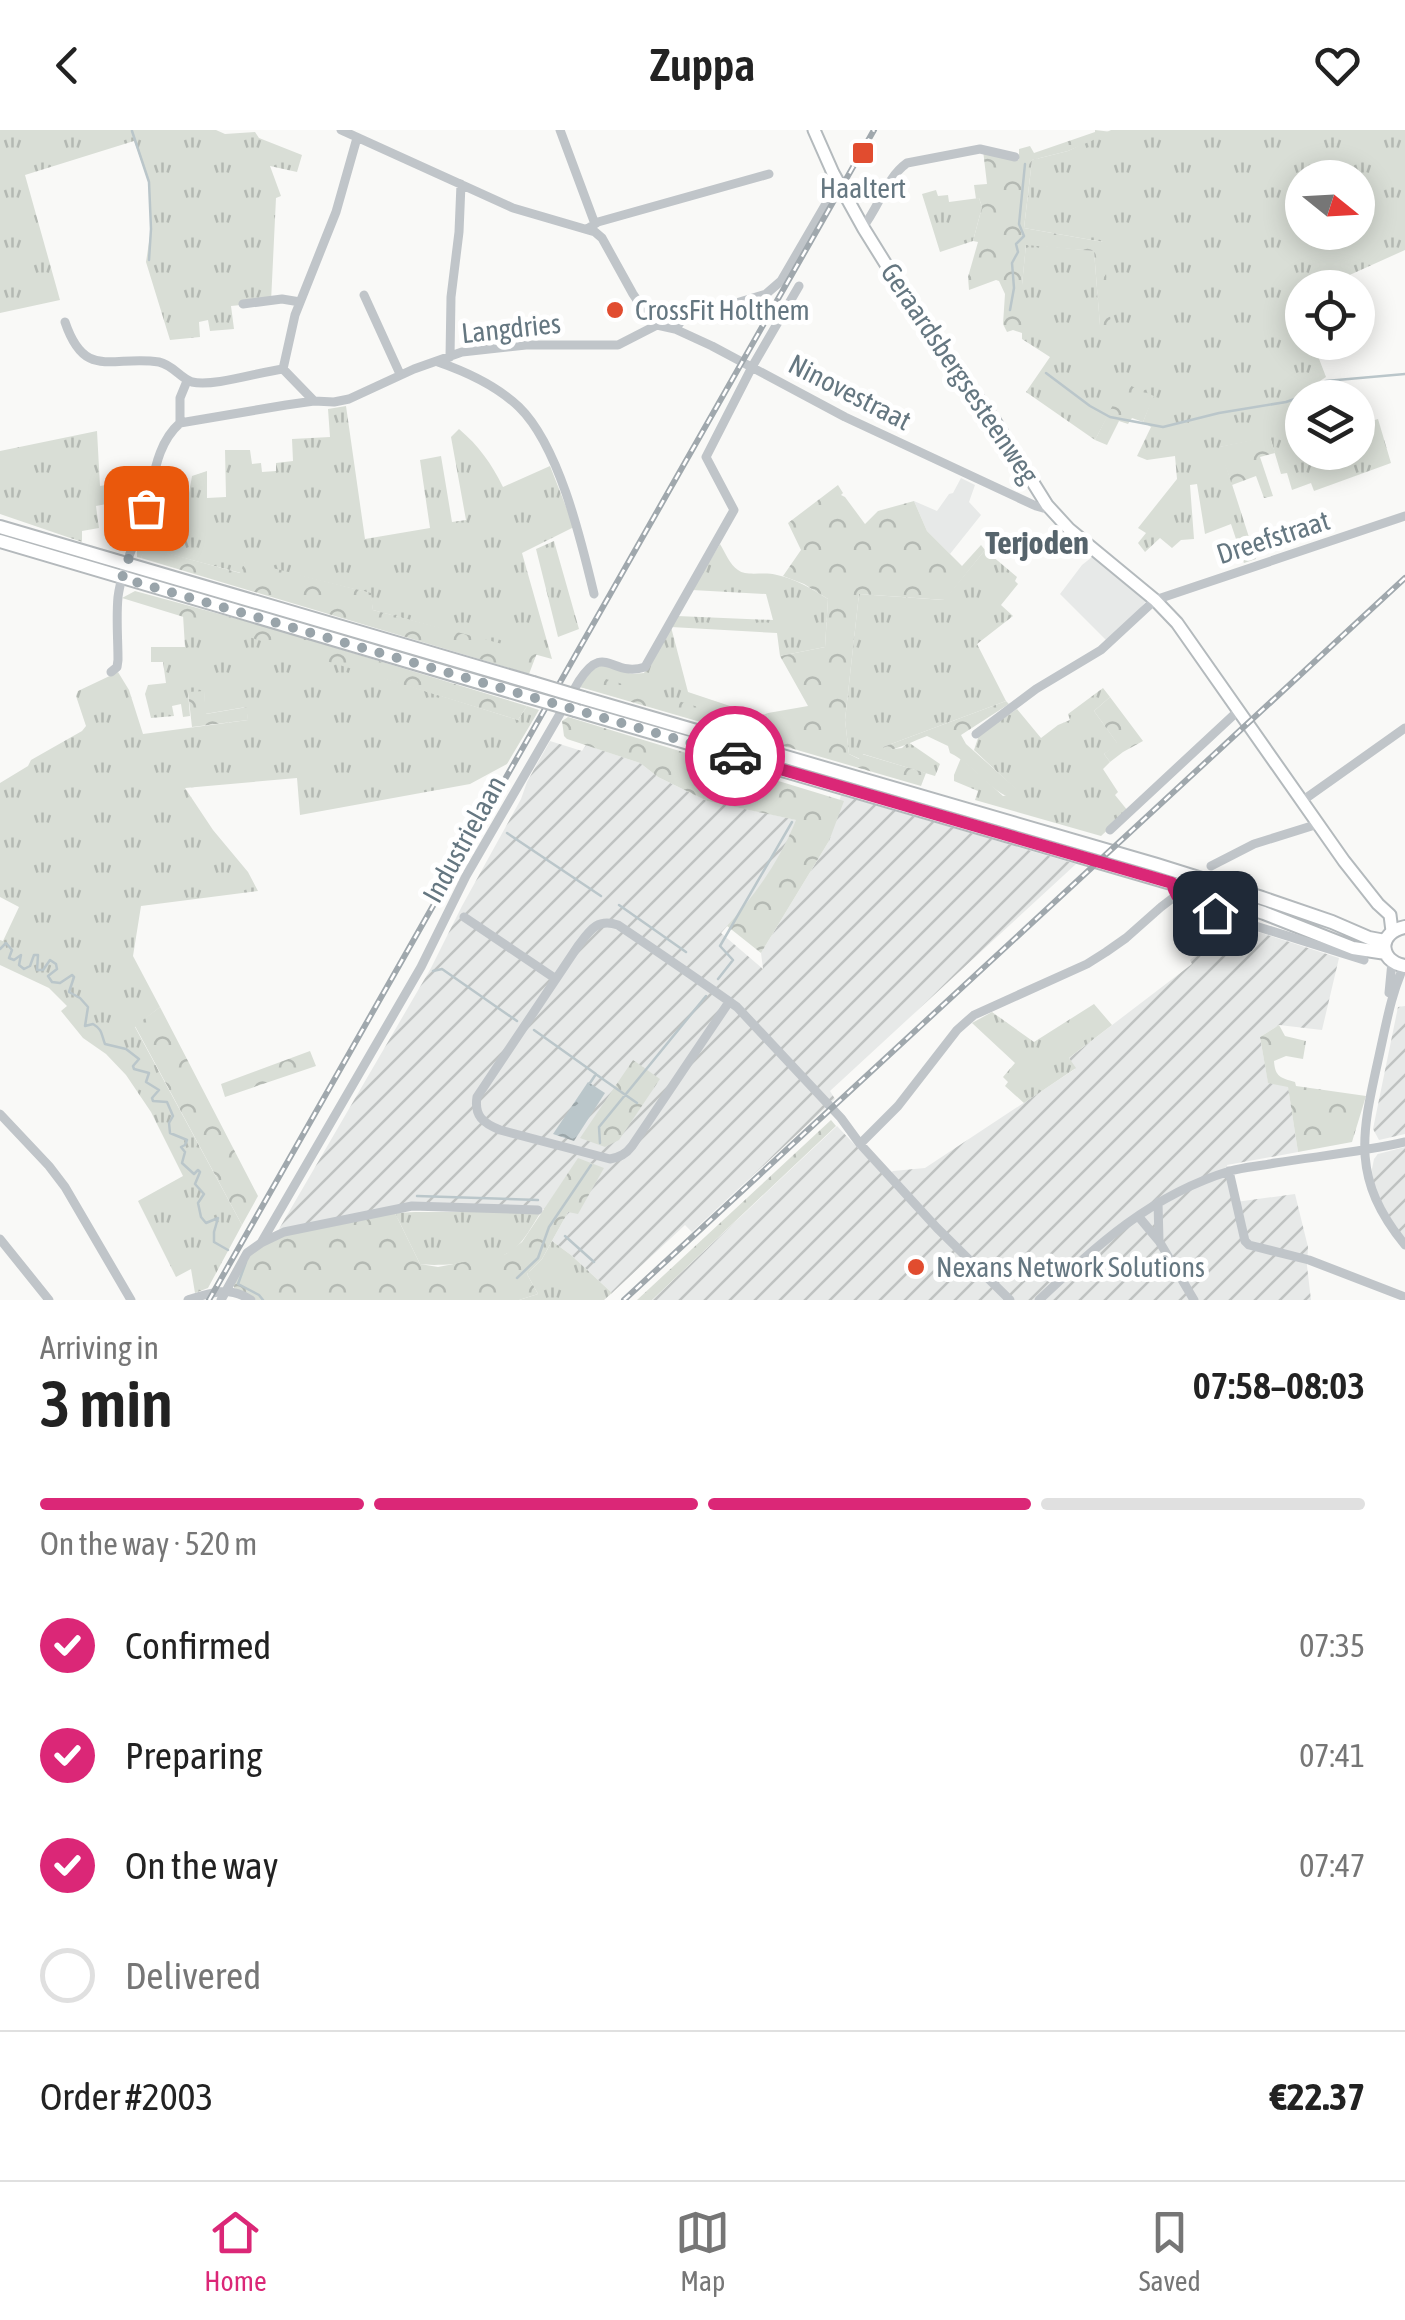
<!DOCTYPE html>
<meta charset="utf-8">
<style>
body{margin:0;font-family:"Asap Condensed",sans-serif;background:#f2f2f2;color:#222;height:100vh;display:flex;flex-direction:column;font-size:38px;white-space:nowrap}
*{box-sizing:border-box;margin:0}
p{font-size:32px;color:#767676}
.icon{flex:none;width:55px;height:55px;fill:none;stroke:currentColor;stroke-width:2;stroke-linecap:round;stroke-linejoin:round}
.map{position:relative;height:1170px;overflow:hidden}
.side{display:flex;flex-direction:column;background:#fff;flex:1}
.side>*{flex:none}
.needle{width:65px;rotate:108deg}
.buttons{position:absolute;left:1285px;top:30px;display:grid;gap:20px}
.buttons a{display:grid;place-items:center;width:90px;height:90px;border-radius:50%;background:#fff;box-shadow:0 5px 25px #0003;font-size:50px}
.pin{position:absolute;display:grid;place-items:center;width:85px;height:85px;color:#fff;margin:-42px;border-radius:20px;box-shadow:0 5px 15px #0006}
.courier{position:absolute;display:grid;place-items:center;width:100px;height:100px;margin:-50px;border:8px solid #db2777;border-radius:50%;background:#fff;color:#222;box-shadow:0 2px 12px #0007}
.headline em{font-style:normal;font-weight:600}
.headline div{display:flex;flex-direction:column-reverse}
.headline{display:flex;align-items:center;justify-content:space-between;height:170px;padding:0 40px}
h1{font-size:65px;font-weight:600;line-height:75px}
.bar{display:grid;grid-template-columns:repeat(4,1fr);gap:15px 10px;align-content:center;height:120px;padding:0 40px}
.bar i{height:12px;border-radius:8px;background:#e0e0e0}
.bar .selected{background:#db2777}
.bar p{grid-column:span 4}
.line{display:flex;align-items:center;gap:25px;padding:0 40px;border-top:2px solid #e0e0e0}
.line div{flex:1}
ol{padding:0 40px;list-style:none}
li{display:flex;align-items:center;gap:30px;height:110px}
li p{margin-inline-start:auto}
li .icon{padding:10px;border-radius:50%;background:#db2777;color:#fff;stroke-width:4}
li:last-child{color:#767676}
li i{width:55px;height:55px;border:5px solid #e0e0e0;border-radius:50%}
header{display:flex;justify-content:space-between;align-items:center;height:130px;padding:0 40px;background:#fff;font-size:45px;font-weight:600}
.menu{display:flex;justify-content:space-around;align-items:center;height:140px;border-top:2px solid #e0e0e0;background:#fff;font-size:28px;color:#767676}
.menu a{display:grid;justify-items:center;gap:5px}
.menu .selected{color:#db2777}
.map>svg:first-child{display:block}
.built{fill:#e7e9e8}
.industrial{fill:url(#industrial-furrows)}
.grass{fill:url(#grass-tufts);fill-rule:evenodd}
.forest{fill:url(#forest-crowns)}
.water{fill:url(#water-ripples)}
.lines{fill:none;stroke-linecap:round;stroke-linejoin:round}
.stream{stroke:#bac6ca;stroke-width:2.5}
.major-casing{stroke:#b4babd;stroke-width:15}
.highway-casing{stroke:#b4b9bc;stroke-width:16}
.minor{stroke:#c0c5c9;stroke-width:9}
.major{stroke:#fff;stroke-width:11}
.highway{stroke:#fff;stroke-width:12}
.rail-casing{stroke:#a0a8ad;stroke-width:6}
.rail{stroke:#fff;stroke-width:2.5;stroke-dasharray:8;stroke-linecap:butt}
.highway-bridge-casing{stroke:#b4b9bc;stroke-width:16;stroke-linecap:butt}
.highway-bridge{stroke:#fff;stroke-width:12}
.done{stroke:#99a4aa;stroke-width:10;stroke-dasharray:0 18}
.route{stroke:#db2777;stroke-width:12}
.poi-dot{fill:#e14c2f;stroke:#fff;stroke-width:4}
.labels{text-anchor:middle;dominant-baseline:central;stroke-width:10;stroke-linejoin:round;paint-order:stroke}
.poi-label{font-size:28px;fill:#657781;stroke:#fff;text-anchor:start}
.street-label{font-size:28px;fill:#657781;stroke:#fff}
.quarter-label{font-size:32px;font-weight:bold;fill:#56646c;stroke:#fff}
</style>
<header><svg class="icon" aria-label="back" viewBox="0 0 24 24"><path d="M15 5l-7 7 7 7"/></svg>Zuppa<svg class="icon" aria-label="heart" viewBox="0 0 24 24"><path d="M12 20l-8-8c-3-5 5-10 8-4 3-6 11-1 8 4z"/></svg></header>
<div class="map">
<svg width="1405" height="1170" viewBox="0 0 1405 1170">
<defs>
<pattern id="industrial-furrows" width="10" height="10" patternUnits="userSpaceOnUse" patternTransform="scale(2.5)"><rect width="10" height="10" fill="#e7e9e8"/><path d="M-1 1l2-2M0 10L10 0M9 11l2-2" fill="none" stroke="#bfc2c1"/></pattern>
<pattern id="grass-tufts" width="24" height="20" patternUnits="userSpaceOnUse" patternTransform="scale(2.5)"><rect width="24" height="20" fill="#d9ded6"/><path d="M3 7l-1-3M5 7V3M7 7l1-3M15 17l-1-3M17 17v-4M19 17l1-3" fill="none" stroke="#b4b9b3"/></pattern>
<pattern id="forest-crowns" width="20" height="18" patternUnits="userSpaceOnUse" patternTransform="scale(2.5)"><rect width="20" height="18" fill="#d9ded6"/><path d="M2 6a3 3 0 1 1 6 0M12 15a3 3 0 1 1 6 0" fill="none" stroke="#b4b9b3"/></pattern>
<pattern id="water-ripples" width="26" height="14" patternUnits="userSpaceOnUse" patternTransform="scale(2.5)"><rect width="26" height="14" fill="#bac6ca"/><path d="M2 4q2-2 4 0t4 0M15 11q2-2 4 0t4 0" fill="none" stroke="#9ba6a9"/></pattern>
</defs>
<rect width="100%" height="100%" fill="#f9f9f7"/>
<path class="built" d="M961 348 975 355 969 372 981 385 950 424 927 401 914 371 937 381 949 364 953 363Z
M1092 427 1146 471 1132 488 1106 510 1060 464 1082 435Z"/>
<path class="industrial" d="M550 611 582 621 586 615 640 633 658 647 707 671 797 690 780 726 754 766 721 803 763 839 761 823 829 711 841 665 1076 734 830 961 835 969 692 1102 685 1095 612 1163 571 1125 552 1111 568 1082 563 1080 411 1073 279 1099 431 838 462 776 521 669 527 652Z
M1227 792 1339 828 1322 900 1279 895 1260 907 1268 952 1288 956 1298 1022 1227 1035 1236 1072 1295 1064 1308 1117 1307 1136 1311 1170H652L837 996 885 1047 893 1041 925 1038 1075 939 1069 928 1192 834 1190 830 1207 817 1204 813Z
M1405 876V1004L1379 1010 1373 999 1398 877Z
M1405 1017V1110L1391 1092 1373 1054 1372 1039 1374 1029 1378 1024Z"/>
<path class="grass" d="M0 0H216L225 4 255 2 259 8 302 25 297 42 270 36 281 66 276 68 271 172 231 176 234 199 210 201 208 190 199 192 200 207 170 210 146 132 151 99 149 52 134 11 25 45 60 170 0 183Z
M1111 0H1405V120L1323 157 1302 158V167L1299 172 1302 185V212L1313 213 1326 247 1320 251 1328 267 1302 268V322H1358V295L1378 289 1391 333 1314 361 1311 353 1292 360 1287 343 1281 344 1270 307 1220 317 1256 429 1244 433 1231 394 1205 404 1197 354 1190 355 1194 409 1181 410 1172 418 1160 408 1145 422 1138 413 1146 403 1138 398 1177 349 1175 326 1147 330 1137 326 1151 297 1143 292 1153 266 1119 265 1095 310 1026 262 1050 227 1022 209V155L1026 114 1094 121 1100 195 1103 112 1024 98 1032 30 1068 21ZM1302 48H1358V102H1302Z
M936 60 938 66 948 65 949 72 979 68 982 77 973 111 940 122 922 64Z
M346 276 365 409 430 398 420 330 441 326 452 392 466 390 451 307 459 299C479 316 491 333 503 357L550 336 574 397 522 423 552 529 373 480 370 463 245 432 241 443 146 418 141 428 137 427V417L150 384 184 392 192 346 207 341V368L226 367 225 320H250L252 334 261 333 262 342 276 341V333L293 331 292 309 330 307 328 279Z
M97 301 100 356 118 353 117 341 149 336 143 367 96 376 99 398 82 401V412L0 384V321Z
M554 411 579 499 558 507 536 419Z
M720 414C725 422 730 435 738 440 747 447 764 441 777 445 796 449 812 459 828 469L825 517 780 526 777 503 671 497 688 562 760 586 768 583 767 599 580 557 587 542 602 535 632 544 644 543 677 486 773 490 766 464 692 460Z
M985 420 1017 447 1015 451 1018 454 1001 475 1013 486 977 514 1006 571 883 617 886 620 902 618 908 612 940 634 935 646 863 624 860 629 849 624 845 590 859 464 944 470Z
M183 485 518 590 527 576 539 580 507 634 470 654 300 685 297 648 185 658 213 700 248 742 258 761 141 776 133 826 160 877 135 897 242 1095 208 1158 195 1163 191 1139 176 1147 138 1071 183 1046 151 982 126 945 106 924 83 908 61 881 67 876 49 858 0 835V810L3 811 19 777 0 767V653L28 636 31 630 82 601 86 596 76 566 78 561 118 542 129 560 143 604 248 590 246 577 205 584 204 562H188L190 586 183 587 181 574 172 576 174 586 151 588 145 564 148 555 166 553 163 532H151V517H185Z
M1103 558 1110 567 1094 581 1118 614 1104 624 1110 632 1103 639 1118 662 1115 665 1128 681 1101 706 975 670 978 661 954 651V645L961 628 1003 666 1020 663 974 620 979 605 1017 579 1041 608 1058 595 1070 590 1068 584Z
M1094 874 1112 895 1069 928 1076 938 1024 973 1005 956 1008 952 1003 947 1015 933 972 893 992 882 1034 912Z
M415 1082H541C531 1097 522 1117 506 1124 489 1132 438 1137 420 1134L395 1083Z
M552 1111 571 1125 612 1163 604 1170H519L538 1164 527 1144 542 1129Z"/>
<path class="forest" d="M1095 0 1112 2 1068 21 1032 30 1024 98 1103 112 1111 196H1100L1094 121 1026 115 1022 155V203L1013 200 1007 202 1003 194 1005 164 999 151 996 150 969 160 968 147 978 112 973 111 982 77 979 68 976 69 974 55 987 54 983 20 1019 30V19L1030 16 1034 23 1095 2Z
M1113 248 1154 266 1143 292 1132 288 1128 294 1119 291 1107 315 1095 310 1118 265 1107 260Z
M1270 306 1275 323 1260 327 1273 366 1264 368 1256 346 1232 355 1219 317Z
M838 355 843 363 841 365 845 367 865 394 878 381 914 371 927 401 962 436 981 415 985 420 945 470 859 464 845 590 849 624 859 629 862 624 926 643 921 656 580 557 587 549 596 546 767 598 768 583 808 576 780 526 825 517 828 469 804 454 783 446 801 420 788 393Z
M145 417 240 443 245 431 371 463 373 480 537 523 529 544 141 428Z
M135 461 267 497 527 576 518 590 122 468Z
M204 561 206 584 247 577 248 590 192 597 188 562Z
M1110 567 1143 611 1123 622 1110 632 1104 624 1117 613 1094 581Z
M1006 571 1009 574 961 605 966 614 1021 663 1016 670C989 662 975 635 950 623L948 616 927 606C913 611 901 618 886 621L883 617Z
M568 587 844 671 829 711 761 823 727 796C756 764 780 730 796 690L707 671 658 647 640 633 567 609 564 606 562 591Z
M160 877 258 1066 242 1095 135 896Z
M1279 895 1285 906 1306 911 1303 929 1286 926 1274 931C1275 947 1281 948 1295 952L1296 956 1366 966 1352 1012 1298 1022 1288 957 1268 953 1260 907Z
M310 921 316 936 225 967 221 954Z
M633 930 660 949 619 1010 605 1017 580 1008Z
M831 990 836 996 652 1170H637Z
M578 1028 604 1038 578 1084 568 1082 542 1129 527 1144 538 1164 519 1170H256L234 1158C234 1132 260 1115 282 1106L395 1083 420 1134 438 1137 506 1124 522 1112Z"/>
<path class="water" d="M588 952 605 963 574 1011 553 1004Z"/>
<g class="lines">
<path class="stream" d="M132 1 149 52 151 99 149 130
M1010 180 1014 158 1012 133 1018 122 1016 114 1024 106 1019 94 1025 34
M1046 243 1090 276 1110 287 1163 297 1219 283 1286 272 1306 265 1326 251 1405 244
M507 703 601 766
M619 775 686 822
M0 819 6 813 12 820 9 828 14 830 21 825 19 835 24 839 30 836 34 825H38L37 840H43L50 830 56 834 57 839 48 846 52 852 60 853 72 845 74 847 69 862 80 868 88 877 85 896 93 894C103 900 101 904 105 914L126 919 139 929 133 936 134 939 149 943 146 952 159 960 152 968 153 971 167 972 173 986 169 993 170 1003 187 1010 185 1015 181 1017 185 1022 182 1033 194 1044 198 1040 200 1042 195 1054 204 1064 198 1073 201 1087 206 1093 218 1088 214 1102V1112L228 1120
M433 841 442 839 517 891
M718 849 733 830 720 816 792 692
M534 900 596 944 590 953
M597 945 637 973
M600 1013 599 997 706 866
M417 1066 538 1070
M565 1106 594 1132
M246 1132 238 1154 259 1165 263 1170
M517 1148 538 1128 549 1097 591 1035"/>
<defs>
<path id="major" d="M814 0 833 43 864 99 928 202 994 290 1047 375 1069 399 1155 470 1177 493 1344 731 1378 774 1390 785 1392 801"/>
<path id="highway" d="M0 397 533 553
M0 411 526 566
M583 568 1157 735 1262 768 1332 792 1369 808 1385 811
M575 580 1171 753 1264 783 1353 818 1386 823
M1405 797C1378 802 1377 831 1405 836"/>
</defs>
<use href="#major" class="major-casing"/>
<use href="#highway" class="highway-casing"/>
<path class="minor" d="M341 0 513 78 595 102 602 108 633 164 649 188 657 195 675 199 712 216 845 287 1036 376 1043 378 1047 375
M560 0 595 94
M863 97C879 77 886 48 907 33L980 19 1015 27
M587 99 598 92 769 44
M364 165 400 244
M243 174 282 169 300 172
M65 192C85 251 112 225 159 232 173 235 180 248 192 252 214 257 259 242 283 239
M675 199 683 189 766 164 781 151 838 53
M450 227 451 167 459 102 461 54
M438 232C467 242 497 256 519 277 559 316 581 410 594 464
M283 239 295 185 336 82 357 8
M283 239 314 271
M180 293 286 275 314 271 334 272 349 269 414 239 462 222 526 215H618L657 195
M180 293V268L187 251
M111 542 117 537 118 530C118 509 116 488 118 467 122 436 138 408 146 378 154 348 156 314 180 293
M976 604 1036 559 1101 520 1155 470 1405 386
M1302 671 1405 598
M1110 700 1239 580
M1211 736 1254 714 1318 694
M1175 767 1182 773 1364 830
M464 787 556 849
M1404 836C1391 864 1386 895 1379 926 1362 1003 1350 1048 1405 1115
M1389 863 1392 832
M729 872 632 1016C626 1024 620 1027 610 1029L500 1000C483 993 474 986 477 967L578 816C590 800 597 788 618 795 658 822 698 849 737 877L841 988 860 1014 937 1098 1010 1170
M0 984 49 1036 65 1057 131 1170
M860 1014 898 976 957 900 974 885 1087 834 1106 822 1126 808 1161 777 1186 758
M1229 1041 1245 1111 1249 1115 1309 1130 1405 1167
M1158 1072 1159 1111 1194 1170
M1138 1086 1159 1111
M0 1109 49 1170
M261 1113 421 837 466 746 579 551C605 511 611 548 645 537L734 380 706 327 752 237 799 156
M188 1170C212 1162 229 1156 251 1170
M221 1170 247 1123 261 1113 284 1102 412 1076 538 1080
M1039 1170C1097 1115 1151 1065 1230 1041 1244 1037 1260 1036 1275 1033 1319 1026 1362 1022 1405 1012"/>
<use href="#major" class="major"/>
<use href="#highway" class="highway"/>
<defs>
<path id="rail" d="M209 1170 874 0
M624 1170 1405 448"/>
</defs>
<use href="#rail" class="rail-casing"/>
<use href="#rail" class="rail"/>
<defs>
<path id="highway-bridge" d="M533 553 583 568
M526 566 575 580"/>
</defs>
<use href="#highway-bridge" class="highway-bridge-casing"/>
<use href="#highway-bridge" class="highway-bridge"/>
</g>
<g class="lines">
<path class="done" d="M146 378 122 448 735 626"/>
<path class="route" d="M735 626 1172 753C1178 778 1194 777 1215 783"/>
</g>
<g class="poi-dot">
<rect x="851" y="11" width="24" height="24" rx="5"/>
<circle cx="615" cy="180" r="10"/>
<circle cx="916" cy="1137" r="10"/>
</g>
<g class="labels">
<g class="poi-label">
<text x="863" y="58" text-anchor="middle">Haaltert</text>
<text x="635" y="180">CrossFit Holthem</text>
<text x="936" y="1137">Nexans Network Solutions</text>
</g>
<g class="street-label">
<text transform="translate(511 198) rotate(-6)">Langdries</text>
<text transform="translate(960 243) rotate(56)">Geraardsbergsesteenweg</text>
<text transform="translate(850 262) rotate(27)">Ninovestraat</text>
<text transform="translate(1273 407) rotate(-18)">Dreefstraat</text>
<text transform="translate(464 709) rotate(-61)">Industrielaan</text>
</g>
<g class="quarter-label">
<text x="1037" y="412">Terjoden</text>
</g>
</g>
</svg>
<div class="buttons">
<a><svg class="needle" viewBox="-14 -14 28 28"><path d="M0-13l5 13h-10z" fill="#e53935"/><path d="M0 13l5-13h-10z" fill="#767676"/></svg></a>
<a><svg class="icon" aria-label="locate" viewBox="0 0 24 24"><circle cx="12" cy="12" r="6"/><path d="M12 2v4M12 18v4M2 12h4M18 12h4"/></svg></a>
<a><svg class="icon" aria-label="layers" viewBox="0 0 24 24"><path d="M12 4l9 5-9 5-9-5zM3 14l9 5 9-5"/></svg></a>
</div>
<div class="pin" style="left:146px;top:378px;background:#ea580c"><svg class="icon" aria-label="bag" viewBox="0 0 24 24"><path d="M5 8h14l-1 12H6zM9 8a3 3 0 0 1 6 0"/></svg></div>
<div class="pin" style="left:1215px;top:783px;background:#1f2937"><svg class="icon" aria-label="home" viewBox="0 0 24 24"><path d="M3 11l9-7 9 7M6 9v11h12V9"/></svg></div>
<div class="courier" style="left:735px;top:626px"><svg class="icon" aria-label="car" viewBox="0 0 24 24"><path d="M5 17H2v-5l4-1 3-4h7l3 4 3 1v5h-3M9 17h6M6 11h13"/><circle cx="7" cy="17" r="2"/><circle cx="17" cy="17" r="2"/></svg></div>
</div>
<section class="side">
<div class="headline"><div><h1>3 min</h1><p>Arriving in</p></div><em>07:58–08:03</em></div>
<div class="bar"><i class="selected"></i><i class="selected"></i><i class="selected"></i><i></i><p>On the way · 520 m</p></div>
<ol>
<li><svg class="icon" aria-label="check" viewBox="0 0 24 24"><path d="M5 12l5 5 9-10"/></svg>Confirmed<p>07:35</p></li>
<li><svg class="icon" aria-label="check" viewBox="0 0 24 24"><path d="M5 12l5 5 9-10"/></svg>Preparing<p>07:41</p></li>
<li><svg class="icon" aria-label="check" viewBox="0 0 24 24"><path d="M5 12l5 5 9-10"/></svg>On the way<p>07:47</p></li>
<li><i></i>Delivered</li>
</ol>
<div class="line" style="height:130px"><div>Order #2003</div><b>€22.37</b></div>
</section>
<nav class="menu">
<a class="selected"><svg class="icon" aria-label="home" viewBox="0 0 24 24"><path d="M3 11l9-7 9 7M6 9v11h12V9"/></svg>Home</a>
<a><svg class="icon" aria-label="map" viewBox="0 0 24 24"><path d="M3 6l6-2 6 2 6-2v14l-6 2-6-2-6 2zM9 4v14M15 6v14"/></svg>Map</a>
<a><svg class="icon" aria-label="saved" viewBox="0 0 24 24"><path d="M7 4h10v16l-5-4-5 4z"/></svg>Saved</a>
</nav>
